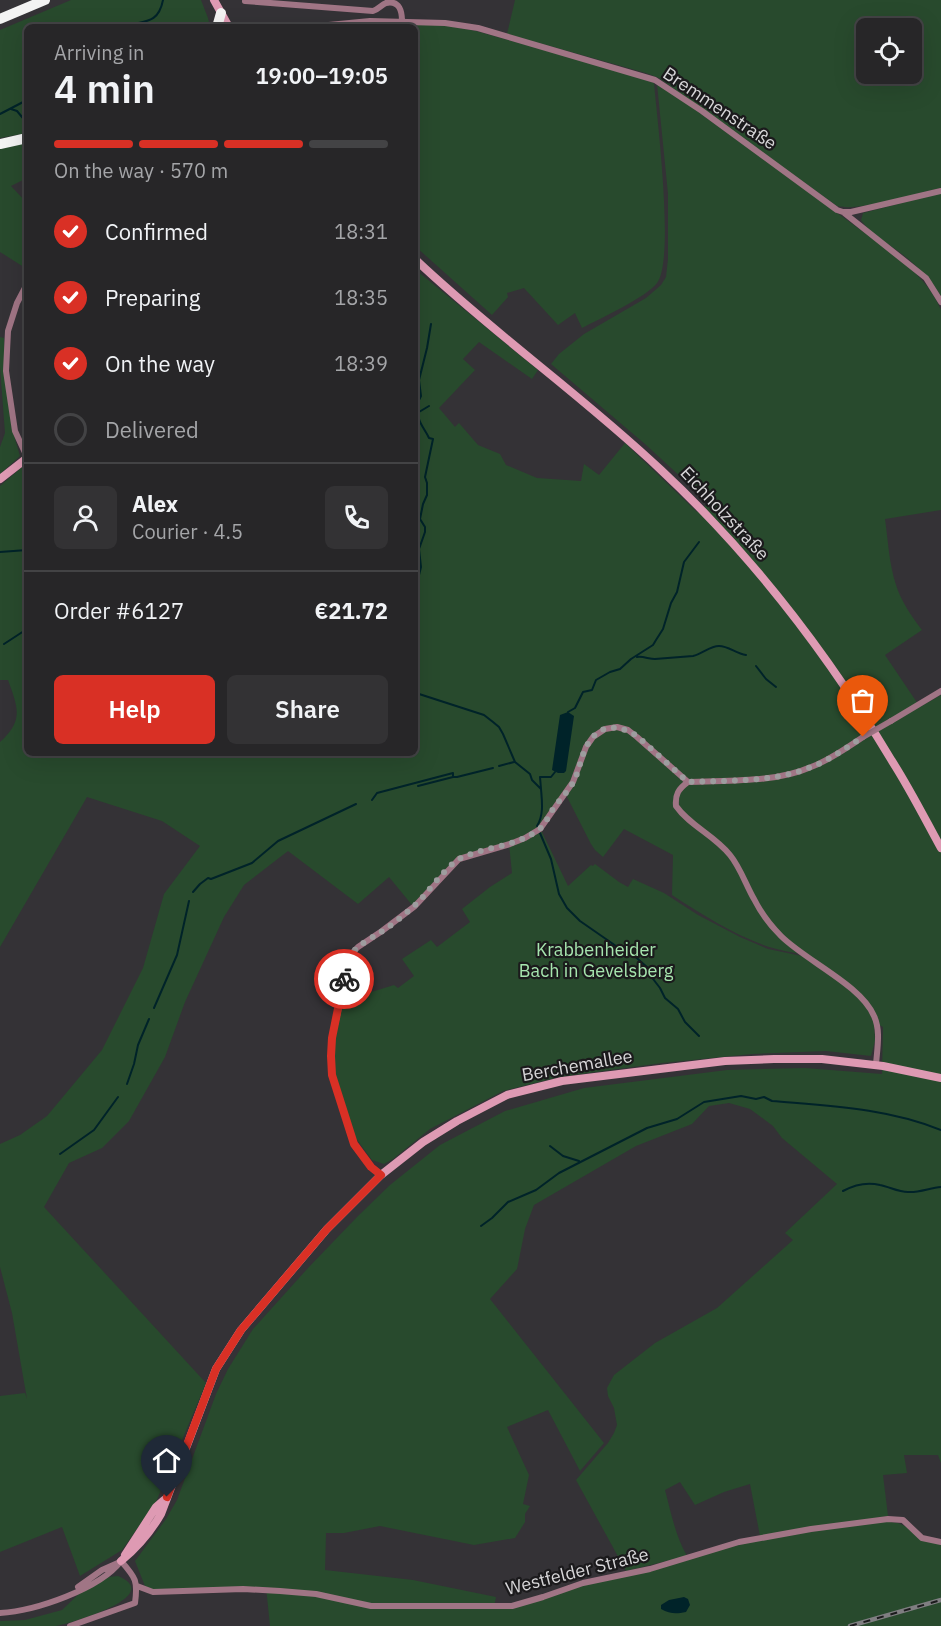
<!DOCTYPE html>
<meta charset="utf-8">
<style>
body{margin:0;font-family:"IBM Plex Sans",sans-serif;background:#333234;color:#f1f3f6;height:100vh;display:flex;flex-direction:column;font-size:22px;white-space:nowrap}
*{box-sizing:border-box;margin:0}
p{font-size:20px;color:#a4a5a8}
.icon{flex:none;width:33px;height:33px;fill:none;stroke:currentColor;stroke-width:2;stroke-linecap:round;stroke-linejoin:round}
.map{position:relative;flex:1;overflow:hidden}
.sheet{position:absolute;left:24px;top:24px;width:394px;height:732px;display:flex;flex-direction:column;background:#272628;border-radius:9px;box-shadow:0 6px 24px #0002,0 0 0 2px #434345}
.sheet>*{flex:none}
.controls{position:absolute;left:856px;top:18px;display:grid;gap:12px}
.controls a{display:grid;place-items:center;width:66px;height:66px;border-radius:9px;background:#272628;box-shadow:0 6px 24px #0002,0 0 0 2px #434345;font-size:30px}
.pin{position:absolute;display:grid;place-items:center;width:51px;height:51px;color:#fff;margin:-62px -26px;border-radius:50% 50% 50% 0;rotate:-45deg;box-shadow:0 0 6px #0007}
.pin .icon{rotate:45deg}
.courier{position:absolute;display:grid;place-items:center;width:60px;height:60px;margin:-30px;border:4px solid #d93025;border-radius:50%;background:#fff;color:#222;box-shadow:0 2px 8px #0007}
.summary em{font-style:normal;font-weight:600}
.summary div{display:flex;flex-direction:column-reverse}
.summary{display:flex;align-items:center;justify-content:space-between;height:102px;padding:0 30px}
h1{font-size:39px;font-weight:600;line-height:45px}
.bar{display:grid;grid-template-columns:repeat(4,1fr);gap:9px 6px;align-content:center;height:72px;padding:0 30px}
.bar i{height:8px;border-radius:4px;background:#434345}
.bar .current{background:#d93025}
.bar p{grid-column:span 4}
.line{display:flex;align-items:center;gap:15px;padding:0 30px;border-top:2px solid #434345}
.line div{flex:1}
.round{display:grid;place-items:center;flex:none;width:63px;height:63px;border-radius:9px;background:#333234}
ol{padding:0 30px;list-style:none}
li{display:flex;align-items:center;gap:18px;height:66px}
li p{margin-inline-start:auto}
li .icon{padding:6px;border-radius:50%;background:#d93025;color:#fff;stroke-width:4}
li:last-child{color:#a4a5a8}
li i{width:33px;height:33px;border:3px solid #434345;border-radius:50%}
.cta{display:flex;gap:12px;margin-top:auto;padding:12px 30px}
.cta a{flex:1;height:69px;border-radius:9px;background:#d93025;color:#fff;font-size:24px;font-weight:600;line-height:69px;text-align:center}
.cta a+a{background:#333234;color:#f1f3f6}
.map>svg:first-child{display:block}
.green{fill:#284a2d;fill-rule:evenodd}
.water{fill:#002329}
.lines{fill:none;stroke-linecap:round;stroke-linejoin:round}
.stream{stroke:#002329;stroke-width:2}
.street{stroke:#a07585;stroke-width:6}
.secondary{stroke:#de9ab3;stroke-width:8}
.highway{stroke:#f3f3f3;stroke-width:10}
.rail-casing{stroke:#7f7e81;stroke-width:4.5}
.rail{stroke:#1b1a1c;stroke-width:2;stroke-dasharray:7;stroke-linecap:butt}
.street-bridge{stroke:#a07585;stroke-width:6}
.done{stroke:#9e9d9f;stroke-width:6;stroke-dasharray:0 10.8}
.route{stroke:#d93025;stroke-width:8}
.labels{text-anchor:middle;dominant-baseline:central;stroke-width:4.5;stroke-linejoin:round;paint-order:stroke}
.street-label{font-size:18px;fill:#d7d6d8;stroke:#1b1a1c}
.park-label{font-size:18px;fill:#a6e5ae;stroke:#1b1a1c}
</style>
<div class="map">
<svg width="941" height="1626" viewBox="0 0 941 1626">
<rect width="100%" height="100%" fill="#343236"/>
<path class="green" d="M71 0H201L208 18 210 27H27V133L0 138V30Z
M515 0H941V188C917 193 858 212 837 206L659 78 646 73 507 34ZM867 28H912V74H867Z
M390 24 443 25 476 31 613 69 654 83C657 118 675 260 657 283 647 297 599 319 582 328L575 313 558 325 524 288 507 293 508 297 492 315 416 247V27H342Z
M657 84 664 87 895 255C915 272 931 286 941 310V510L885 519C888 540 889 564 896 585 901 601 912 617 922 630L885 655 920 707 941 695V1463L938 1455H904L907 1473 883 1475 888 1516 760 1536 750 1484 724 1492 695 1505 680 1482 665 1490C671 1512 675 1535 687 1556L626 1571 576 1480 608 1443 614 1433 617 1425 614 1408 608 1396 607 1388 614 1375 655 1343 717 1308 793 1240 785 1233 837 1184 782 1138 773 1126 750 1109 729 1103 709 1106 692 1124 636 1146 534 1205 525 1229 517 1269 490 1299 604 1443 580 1471 548 1410 507 1427 529 1475 523 1504 530 1506 525 1514V1522L515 1538 474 1545 380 1526 344 1533H326L325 1570 413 1580 496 1597 494 1608 699 1554 770 1538 881 1521 898 1523 907 1527 920 1538 941 1544V1626H270L266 1587 160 1589H152L145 1586 135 1561 166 1519 177 1500 216 1394 228 1369 253 1329 308 1268 358 1216 390 1185 440 1145 505 1111 584 1088 727 1070 805 1068 882 1074 883 1027 874 1022 875 1041 871 1056 826 1051 752 1054 662 1063 559 1077 503 1091 430 1129 393 1159 384 1164 372 1160 352 1133 334 1075 333 1056 334 1040 342 1001 394 985 398 988 414 976 402 959 431 940 437 947 470 922 462 909 490 887 512 873 509 844 473 853 440 876 412 905 389 877 358 904 288 851 244 885 224 917 185 1002 165 1057 129 1121 102 1148 69 1163 44 1207 206 1383 156 1502 122 1550 80 1576 62 1527 0 1552V1396L25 1393 27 1399 12 1313 0 1267V1144L20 1135 47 1116 102 1050 143 968 164 894 200 846 162 821 87 797 0 947V742C24 720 18 708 8 680H0V486L27 463V753H416V270L538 370 532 379 479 342 463 359 475 370 439 408 455 427 459 423 478 445 500 454 506 465 537 478 581 481 584 464 599 475 625 443 697 512 709 503 645 444 551 364 559 354 584 334 646 298 661 285 666 277 668 259V194ZM564 791 591 844 595 850 603 857 624 829 673 855 672 895C703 915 734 935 769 947 779 950 790 952 801 954L802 956 768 949 740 937 698 915 664 893 633 879 628 887 619 882 595 864 593 866 591 865 568 886 541 830 538 834 537 829Z
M27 141V178L11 186 27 203V269L0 252V147Z
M941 193V296C930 280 918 266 902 254 888 243 871 235 861 220L863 213Z
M0 337 4 338C4 378 8 418 20 456L0 474V447L5 433 0 367Z
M118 1576C166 1596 70 1623 56 1626 41 1626 16 1626 0 1626V1621L25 1620 62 1610 84 1589 109 1577Z"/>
<path class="water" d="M568 712 574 716 566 771 564 773H558L552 770 560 715Z
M684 1597 688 1599 690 1605 686 1612C676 1614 670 1614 661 1609V1605L669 1600Z"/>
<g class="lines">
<path class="stream" d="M123 27C142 20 158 26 163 0
M11 109 17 111 27 123
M0 114 27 100
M416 399C418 405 416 413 419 419 421 426 426 431 429 438L433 439 425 477 427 483V495L423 504 420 519 425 527V532L419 549 421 567 416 587
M418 402 421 396 419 380 427 348 431 324
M419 412 429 406
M0 552 27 550
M4 644 27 629
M637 657C643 656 649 659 655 659 667 658 681 657 693 656 702 654 710 646 719 646 729 646 736 654 746 655
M756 666 766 679 776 687
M416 693 484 715 493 722 499 727 503 734 515 762 530 774 532 780 541 789C542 801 544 815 537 826
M568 712 575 708 583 692 592 690 596 680 610 672 620 669 631 659 653 645 656 640 663 629 671 603 677 592 684 562 699 542
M499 766 514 762
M418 786 453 777
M541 789 540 777H551L555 772
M372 800 377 793 453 773V777H457L493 768
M540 833 551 859 559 894 567 908 580 921 616 946 630 952 648 968 650 975 660 988 665 998 678 1009 685 1022 699 1036
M193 892 200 884 208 878 211 879 252 863 278 841 356 804
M154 1008 177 955 189 901
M127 1084 134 1064 138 1045 149 1019
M550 1146 563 1156 579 1161
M60 1154 94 1130 118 1097
M843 1191C854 1185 868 1182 880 1185 890 1187 898 1192 908 1192 918 1193 930 1188 941 1187
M481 1226 492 1218 508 1202 536 1190 559 1173 647 1128 677 1119 704 1102 741 1096 756 1099 764 1097 772 1101C830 1106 887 1108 941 1130"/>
<path class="street" d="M245 1 373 11C379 9 381 5 386 3 400 0 402 12 402 21
M308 27 370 21 445 23 478 28 655 80 702 111 837 210 843 212 926 278 941 302
M843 212H851L941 191
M27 284 17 303 8 331 6 371 15 431 27 457
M891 721 941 691
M863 737C846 748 830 760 811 767 775 783 727 780 688 782 678 789 675 795 676 806 690 826 714 835 730 855 740 867 746 885 754 899 761 913 770 925 781 936 806 961 861 985 874 1016 881 1031 877 1049 876 1065
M381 1175 371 1167 354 1145 332 1075 331 1055 332 1038 340 1003 345 964 349 956 358 947 382 931 415 906 459 859 510 844 525 838 540 829 573 782 586 747 593 737 605 729 617 727 628 730 637 737 688 782
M137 1586 153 1592 243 1589 280 1591 316 1594 371 1606H512L543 1597 583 1583 650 1569 739 1542 811 1529 888 1519 903 1520 922 1538 941 1542
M78 1587 102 1570 120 1562
M0 1613C35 1611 100 1589 121 1561
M70 1626 135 1603C138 1581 136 1578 121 1561"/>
<path class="secondary" d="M214 0 229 27
M416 260C494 334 583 396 661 470 752 555 828 654 892 761 910 789 925 819 941 848
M0 479 27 458
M125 1555 156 1507 164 1500
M121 1561C138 1547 150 1533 161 1514L216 1369 241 1330 327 1229 381 1175 423 1142 457 1121 507 1095 562 1081 725 1061 774 1059H822L883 1066 941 1078"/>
<path class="highway" d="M0 19 45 0
M217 27 221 13
M0 144 27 138"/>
<defs>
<path id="rail" d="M850 1626 941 1600"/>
</defs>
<use href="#rail" class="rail-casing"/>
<use href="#rail" class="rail"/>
<path class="street-bridge" d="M863 737 891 721"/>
</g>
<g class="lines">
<path class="done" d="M344 979C344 971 344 963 349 957 356 946 370 939 381 932 392 925 403 916 413 907 427 895 445 866 461 858 486 846 514 848 538 830 547 824 549 813 556 805 563 796 570 789 575 779 579 769 581 759 585 749 597 724 616 723 637 736L688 782C728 780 773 783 811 767 830 760 846 748 863 737"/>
<path class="route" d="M167 1497 216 1369 241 1330 327 1229 381 1175 371 1167 354 1144 332 1075 331 1056 332 1038 344 979"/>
</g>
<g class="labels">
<g class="street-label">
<text transform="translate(720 108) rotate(34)">Bremmenstraße</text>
<text transform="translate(725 513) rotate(47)">Eichholzstraße</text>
<text transform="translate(577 1065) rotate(-10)">Berchemallee</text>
<text transform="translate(577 1571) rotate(-14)">Westfelder Straße</text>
</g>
<g class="park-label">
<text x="596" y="949">Krabbenheider<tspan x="596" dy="21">Bach in Gevelsberg</tspan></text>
</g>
</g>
</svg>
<div class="controls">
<a><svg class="icon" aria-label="locate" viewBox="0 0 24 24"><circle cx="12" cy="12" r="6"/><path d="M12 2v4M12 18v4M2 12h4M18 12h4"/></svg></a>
</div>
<div class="pin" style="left:863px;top:737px;background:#ea580c"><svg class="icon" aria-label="bag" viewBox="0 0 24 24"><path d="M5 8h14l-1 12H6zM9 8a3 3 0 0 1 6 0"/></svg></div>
<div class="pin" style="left:167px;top:1497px;background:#1f2937"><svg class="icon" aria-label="home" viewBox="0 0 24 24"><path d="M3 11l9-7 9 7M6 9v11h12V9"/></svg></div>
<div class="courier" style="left:344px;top:979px"><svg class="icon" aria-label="bike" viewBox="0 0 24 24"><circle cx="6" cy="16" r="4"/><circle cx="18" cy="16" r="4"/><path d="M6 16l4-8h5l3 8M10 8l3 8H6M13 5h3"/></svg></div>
<section class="sheet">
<div class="summary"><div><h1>4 min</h1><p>Arriving in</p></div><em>19:00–19:05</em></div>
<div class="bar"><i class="current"></i><i class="current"></i><i class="current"></i><i></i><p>On the way · 570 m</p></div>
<ol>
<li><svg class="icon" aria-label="check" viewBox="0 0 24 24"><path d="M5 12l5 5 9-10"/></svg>Confirmed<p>18:31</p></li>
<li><svg class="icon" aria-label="check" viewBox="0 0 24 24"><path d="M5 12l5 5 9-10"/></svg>Preparing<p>18:35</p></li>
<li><svg class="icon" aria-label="check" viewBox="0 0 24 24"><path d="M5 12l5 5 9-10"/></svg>On the way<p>18:39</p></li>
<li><i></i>Delivered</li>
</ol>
<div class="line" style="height:108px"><a class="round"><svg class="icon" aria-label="person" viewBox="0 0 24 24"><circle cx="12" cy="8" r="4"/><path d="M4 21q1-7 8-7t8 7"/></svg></a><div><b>Alex</b><p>Courier · 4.5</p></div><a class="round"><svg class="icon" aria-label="phone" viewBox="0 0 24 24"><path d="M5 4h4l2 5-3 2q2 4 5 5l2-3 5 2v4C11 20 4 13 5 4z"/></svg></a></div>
<div class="line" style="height:78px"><div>Order #6127</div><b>€21.72</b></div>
<div class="cta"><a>Help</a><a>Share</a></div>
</section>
</div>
